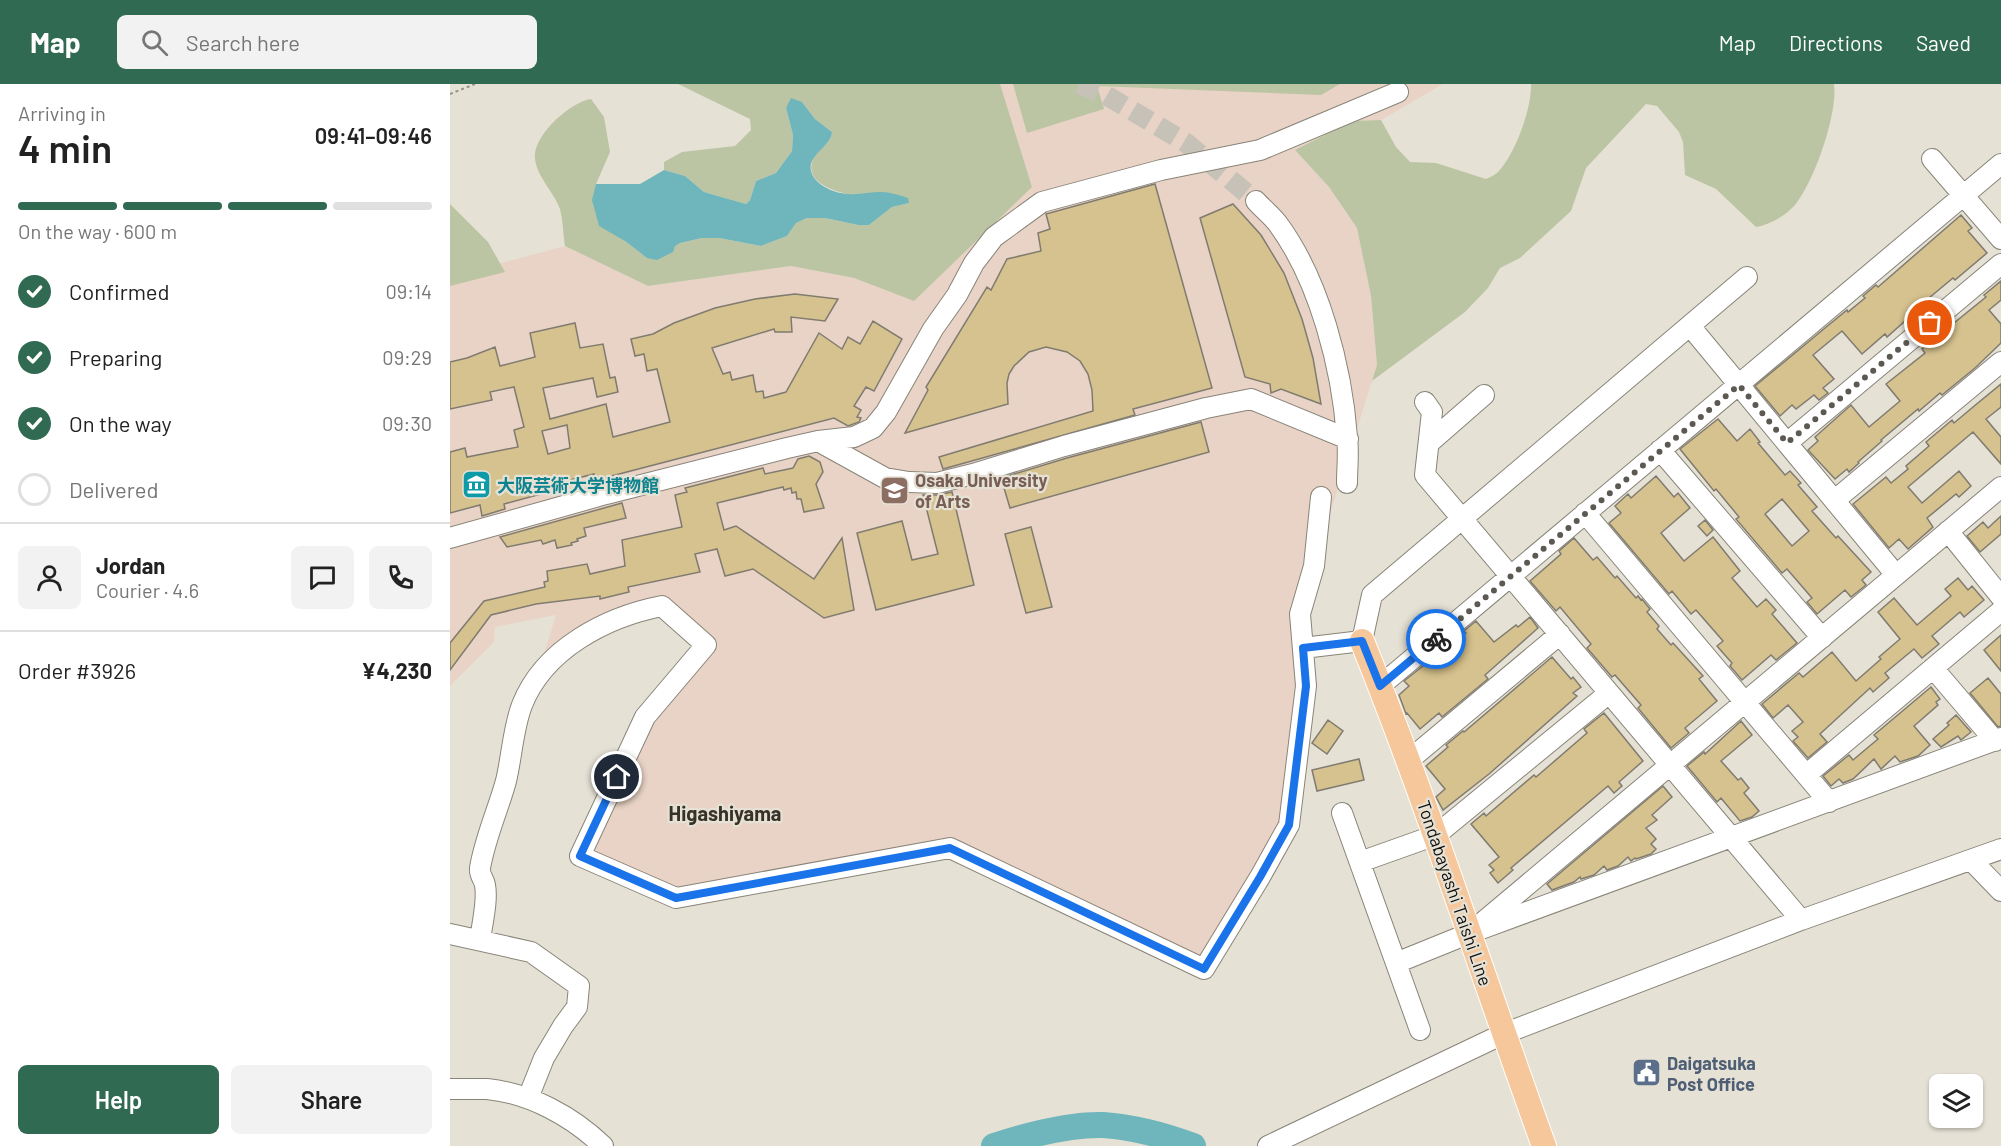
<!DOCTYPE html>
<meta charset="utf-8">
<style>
body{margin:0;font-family:Barlow,"Noto Sans JP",sans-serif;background:#f2f2f2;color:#222;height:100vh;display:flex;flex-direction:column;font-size:22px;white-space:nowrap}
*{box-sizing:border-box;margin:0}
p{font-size:20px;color:#767676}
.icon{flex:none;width:33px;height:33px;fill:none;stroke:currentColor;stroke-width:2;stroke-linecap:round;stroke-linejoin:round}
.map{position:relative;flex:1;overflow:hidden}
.panel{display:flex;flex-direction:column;background:#fff;width:450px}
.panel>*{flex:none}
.controls{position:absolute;left:1479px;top:990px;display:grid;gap:12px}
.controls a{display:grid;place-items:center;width:54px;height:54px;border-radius:9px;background:#fff;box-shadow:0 2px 4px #0004;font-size:30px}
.pin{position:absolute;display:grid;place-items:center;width:51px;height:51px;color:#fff;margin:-26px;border:3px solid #fff;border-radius:50%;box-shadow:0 2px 6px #0007}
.courier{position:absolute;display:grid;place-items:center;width:60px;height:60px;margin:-30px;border:4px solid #1a73e8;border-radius:50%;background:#fff;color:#222;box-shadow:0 2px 8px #0007}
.head em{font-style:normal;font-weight:600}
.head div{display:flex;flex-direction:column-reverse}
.head{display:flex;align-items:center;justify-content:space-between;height:102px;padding:0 18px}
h1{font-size:39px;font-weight:600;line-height:45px}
.bar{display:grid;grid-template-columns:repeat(4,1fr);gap:9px 6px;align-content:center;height:72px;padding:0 18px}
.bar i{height:8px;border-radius:4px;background:#e0e0e0}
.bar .selected{background:#306a52}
.bar p{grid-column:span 4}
.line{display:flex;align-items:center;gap:15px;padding:0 18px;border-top:2px solid #e0e0e0}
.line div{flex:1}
.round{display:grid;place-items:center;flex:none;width:63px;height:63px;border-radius:9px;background:#f2f2f2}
ol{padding:0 18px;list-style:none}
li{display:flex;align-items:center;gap:18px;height:66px}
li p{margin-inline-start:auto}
li .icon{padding:6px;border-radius:50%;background:#306a52;color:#fff;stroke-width:4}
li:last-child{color:#767676}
li i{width:33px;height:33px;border:3px solid #e0e0e0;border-radius:50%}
.cta{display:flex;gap:12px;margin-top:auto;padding:12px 18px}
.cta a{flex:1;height:69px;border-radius:9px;background:#306a52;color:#fff;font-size:24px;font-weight:600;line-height:69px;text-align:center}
.cta a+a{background:#f2f2f2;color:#222}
header{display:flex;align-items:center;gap:36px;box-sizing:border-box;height:84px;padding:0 30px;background:#306a52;color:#fff}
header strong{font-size:28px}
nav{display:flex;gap:33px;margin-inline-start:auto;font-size:21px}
.search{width:420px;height:54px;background:#f2f2f2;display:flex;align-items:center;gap:15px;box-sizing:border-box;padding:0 21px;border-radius:9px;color:#767676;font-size:22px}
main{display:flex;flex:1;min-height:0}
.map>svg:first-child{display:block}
.education{fill:#e9d3c6}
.green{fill:#bcc5a3}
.water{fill:#6fb5bc}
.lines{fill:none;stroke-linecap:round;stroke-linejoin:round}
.river{stroke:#6fb5bc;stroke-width:26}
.building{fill:#d6c28e;stroke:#807b70;stroke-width:1.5;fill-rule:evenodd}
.minor-tunnel{stroke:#c6c2b7;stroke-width:20;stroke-dasharray:20 10;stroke-linecap:butt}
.minor-casing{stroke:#888478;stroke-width:22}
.major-casing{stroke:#fff;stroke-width:26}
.path{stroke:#969289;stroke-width:2;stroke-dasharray:3 3;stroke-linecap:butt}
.minor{stroke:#fff;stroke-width:20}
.major{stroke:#f6c79a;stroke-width:24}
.done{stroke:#5c5852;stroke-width:6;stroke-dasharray:0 10.8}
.route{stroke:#1a73e8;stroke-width:8}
.labels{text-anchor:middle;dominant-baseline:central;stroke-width:4.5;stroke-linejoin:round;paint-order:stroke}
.education-label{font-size:18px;font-weight:bold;fill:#785e54;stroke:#e6e1d5;text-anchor:start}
.culture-label{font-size:18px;font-weight:bold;fill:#0d838f;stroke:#e6e1d5;text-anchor:start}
.street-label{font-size:18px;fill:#110f0b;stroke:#e6e1d5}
.service-label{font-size:18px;font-weight:bold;fill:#4e5e75;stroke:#e6e1d5;text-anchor:start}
.neighbourhood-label{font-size:20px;font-weight:bold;fill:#363228;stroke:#e6e1d5}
</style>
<header>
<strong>Map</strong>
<div class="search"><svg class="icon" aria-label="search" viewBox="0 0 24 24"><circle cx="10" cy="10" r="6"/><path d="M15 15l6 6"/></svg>Search here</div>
<nav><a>Map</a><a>Directions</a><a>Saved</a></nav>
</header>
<main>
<section class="panel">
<div class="head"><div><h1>4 min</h1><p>Arriving in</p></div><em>09:41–09:46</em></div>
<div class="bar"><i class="selected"></i><i class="selected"></i><i class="selected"></i><i></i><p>On the way · 600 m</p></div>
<ol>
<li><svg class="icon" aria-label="check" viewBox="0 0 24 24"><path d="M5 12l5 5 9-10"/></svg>Confirmed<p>09:14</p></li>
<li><svg class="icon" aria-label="check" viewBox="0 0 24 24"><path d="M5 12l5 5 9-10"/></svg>Preparing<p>09:29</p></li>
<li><svg class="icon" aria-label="check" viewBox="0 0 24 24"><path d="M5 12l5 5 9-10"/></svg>On the way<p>09:30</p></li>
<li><i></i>Delivered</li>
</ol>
<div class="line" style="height:108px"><a class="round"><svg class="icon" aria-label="person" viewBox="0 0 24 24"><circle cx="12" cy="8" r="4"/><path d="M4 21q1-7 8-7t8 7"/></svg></a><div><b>Jordan</b><p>Courier · 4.6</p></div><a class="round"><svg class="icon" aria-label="chat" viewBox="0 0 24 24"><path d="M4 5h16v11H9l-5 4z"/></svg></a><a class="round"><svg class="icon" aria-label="phone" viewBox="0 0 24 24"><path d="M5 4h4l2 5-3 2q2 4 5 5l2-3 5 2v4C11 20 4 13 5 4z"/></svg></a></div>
<div class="line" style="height:78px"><div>Order #3926</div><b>¥4,230</b></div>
<div class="cta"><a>Help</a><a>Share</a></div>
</section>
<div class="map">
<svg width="1551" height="1062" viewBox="0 0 1551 1062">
<rect width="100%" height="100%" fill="#e6e1d5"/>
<path class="education" d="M496 0H993L931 36 902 37 845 66 879 103 907 144 921 212 927 281 845 541 847 606 831 737 748 875 500 757 230 808 145 774 141 765 197 641 265 563 214 516 92 577 106 531 45 543 44 558 0 602V193L115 162 198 202 341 182 404 194 464 217Z"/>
<path class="green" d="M228 0H550L582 103 464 217 404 194 341 182 198 202 115 162C113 150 113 136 110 125 104 108 87 93 85 75 82 52 120 18 141 15L154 33 160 68 146 100 175 157 197 174 230 159 252 154H269L311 162 337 152 346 139 357 134H375L408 141H419L442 123 459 119C438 116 352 113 362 78 365 67 381 61 382 48L365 35 352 18 336 24 343 51 342 67 326 89 306 97 300 116 296 120 254 108 235 92 214 86V78L232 68 285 62 301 46 300 35Z
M563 0H890L871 11 647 2 654 25 577 49Z
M1081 0H1384C1388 30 1364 98 1345 121 1335 132 1320 141 1306 143L1266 105 1235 91 1233 58 1229 48 1207 22 1196 20 1136 84 1121 127 1070 174 1050 184 1038 204 1015 228 922 297 927 281 921 212 907 144 879 103 845 66 902 37 931 36 946 63 960 78 986 79 1036 95C1040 93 1045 91 1048 88 1065 71 1082 24 1081 0Z
M0 120 38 158 55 188 0 202Z"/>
<path class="water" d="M341 14 352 18 365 35 382 48C381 63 357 71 361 87 364 101 386 110 399 110 409 111 420 108 431 108 440 108 449 111 458 114L459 119 442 123 419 141H408L375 134H357L346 139 337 152 311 162 269 154H252L230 159 225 162 223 168 207 176 197 174 175 157 149 142 142 116 146 100H190L214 86 235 92 254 108 296 120 300 116 306 97 326 89 342 67 343 51 336 24Z"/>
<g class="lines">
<path class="river" d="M544 1062C575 1052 620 1040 653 1041 682 1043 716 1052 743 1062"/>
</g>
<path class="building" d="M705 100 762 304 683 325 685 331 493 385 489 373 643 327 642 306 638 290 630 277 617 268 596 263 579 268 564 282 559 290 557 299 558 320 455 349 478 306 476 303 537 203 541 206 557 175 591 167 588 149 600 145 596 130Z
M783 120 811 151 834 189 852 235 863 274 871 320 831 305 821 309 820 300 795 293 750 134Z
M1511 131 1522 144 1518 147 1537 169 1505 196 1503 194 1479 214 1483 218 1467 232 1464 229 1437 253 1435 250 1412 270 1392 247 1363 271 1384 295 1373 304 1378 309 1369 316 1364 311 1346 325 1342 321 1330 332 1305 302 1375 244 1397 226 1398 228 1415 214 1413 212 1426 201 1428 203Z
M1551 197V216L1539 226 1551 240V259L1525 284 1492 311 1490 309 1469 327 1468 325 1431 356 1432 357 1408 378 1409 379 1399 388 1397 385 1385 395 1358 366 1368 357 1365 353 1401 321 1419 343 1450 317 1436 300 1475 269 1472 265 1536 213 1534 211Z
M345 210 388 215 375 237 341 233 342 248H325L324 245 262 264 273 290 280 288 282 296 303 291 306 308 313 307 314 314 336 308 369 249 392 265 398 253 410 260 423 237 452 255 424 307 416 303 404 322 411 326 407 333 411 334 409 338 398 342 384 334 146 396 144 390 100 401 102 407 54 420 55 425 32 432 30 421 0 429V368L15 364 17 373 68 363 64 346 74 343 64 303 40 308 42 316 0 325V278L17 274 45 263 50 282 85 273 80 249 125 239 130 264 153 260 160 294 165 293 168 308 147 313 143 294 93 304 100 335 156 320 163 353 220 338 207 285 197 287 194 270 185 272 181 255 203 250 224 239 265 224 305 215ZM117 341 120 364 98 370 92 347Z
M1551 300V323L1536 335 1551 353V380L1523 348 1458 403 1472 419 1509 387 1521 402 1509 413 1506 410 1477 434 1483 443 1458 465 1449 455 1439 464 1403 420 1436 393 1441 399 1458 385 1456 382 1479 362 1476 358 1502 336 1504 339 1523 323Z
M1268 335 1287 357 1300 345 1310 358 1308 359 1335 391 1340 387 1351 399 1348 401 1367 423 1362 427 1386 454 1388 452 1421 488 1412 496 1416 501 1401 513 1395 506 1367 530 1357 518 1362 514 1337 485 1332 489 1286 435 1289 433 1266 405 1264 407 1230 365ZM1332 415 1359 447 1342 462 1315 430Z
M751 338 759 368 560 424 551 394 617 374Z
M359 372 370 378 373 388 366 400 374 424 354 428 351 415H347L346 408 342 409 341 404 334 406 333 403 267 419 274 446 286 442 364 495 392 454 404 526 374 534 303 485 275 492 267 465 245 470 250 488 178 503 179 508 150 515V512L86 520 41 531 0 586V559L34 517 95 503 94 498 98 497 97 487 137 480 140 490 175 482 172 456 232 443 225 411 237 408 235 404 313 384 315 390 343 384 348 375Z
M1206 392 1224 413 1228 409 1240 424 1211 449 1234 477 1263 453 1290 487 1282 494 1307 523 1316 515 1326 526 1322 530 1347 559 1326 576 1321 571 1292 596 1280 582 1282 579 1267 562 1273 557 1246 526 1241 530 1222 507 1219 510 1159 439 1171 429 1165 422 1178 410 1181 414Z
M502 408 524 501 426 526 407 449 452 437 462 476 488 470 473 411H487Z
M172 419 176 434 134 444 136 452 127 455 128 457 121 459 122 461 107 464 105 456 93 460 91 456 57 463 50 453Z
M1551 432V450L1530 468 1517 452 1533 438 1538 444Z
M1255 436 1263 446 1257 452 1248 442Z
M581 443 602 523 576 529 555 450Z
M1124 454 1143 476 1147 473 1165 494 1167 492 1186 514 1188 512 1191 516 1192 515 1200 525 1197 528 1209 542 1207 545 1221 561 1223 559 1253 592 1249 595 1267 617 1235 644 1239 649 1221 664 1188 624 1191 621 1165 591 1162 593 1137 564 1141 560 1110 523 1106 527 1080 497 1111 470 1109 467Z
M1508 494 1518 506 1522 502 1534 516 1514 533 1510 528 1482 552 1489 560 1472 574 1464 565 1435 589 1439 594 1423 608 1420 604 1370 650 1377 658 1358 674 1343 657 1348 653 1342 647 1353 638 1338 621 1323 634 1312 620 1349 589 1353 593 1382 568 1406 597 1431 575 1429 573 1450 555 1428 528 1444 514 1467 541 1501 512 1495 505Z
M1080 533 1088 544 1035 591 1038 595 992 633 989 629 970 645 957 629 956 630 949 611 959 602 954 597 987 571 988 572 1016 549 1014 547 1026 537 1044 558 1066 541 1068 543Z
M1551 551V587L1534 566Z
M1102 573 1121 595 1123 593 1131 603 1123 609 1127 612 1039 690 993 726 986 713 995 705 976 682 998 663 996 661 1013 647 1014 648Z
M1538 594 1551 610V642L1548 643 1520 609Z
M1481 603 1490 615 1486 618 1488 621 1464 642 1480 661 1468 672 1450 678 1445 672 1431 685 1424 675 1403 695 1393 699 1389 695 1381 702 1373 692 1399 671 1403 676 1428 655 1424 651Z
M1154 629 1193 677 1169 698 1172 702 1164 709 1158 702 1061 784 1063 786 1048 799 1040 789 1044 786 1039 781 1049 773 1021 740 1034 729 1036 732 1084 691 1086 693 1100 681 1137 649 1134 645Z
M1506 631 1521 648 1511 656 1508 652 1491 663 1483 655 1499 641 1497 639Z
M878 636 893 647 877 670 862 659Z
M1291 637 1302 651 1271 677 1288 696 1291 694 1299 704 1294 709 1309 727 1302 733 1290 737 1271 714 1267 718 1237 682 1254 668 1255 670Z
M909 675 914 696 867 707 862 686Z
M1213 702 1222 713 1202 731 1207 736 1196 744 1206 755 1201 760 1206 765 1201 770 1186 775 1185 774 1181 777 1178 773 1168 782 1157 786 1154 782 1144 791 1131 795 1130 793 1124 798 1102 806 1097 800Z"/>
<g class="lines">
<path class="minor-tunnel" d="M629 0 654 10 735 58 806 117"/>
<defs>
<path id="minor" d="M1482 75 1551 155
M806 117C813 125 822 132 828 140 870 197 892 285 897 353 899 368 897 384 897 399
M1240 242 1446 491
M975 318 982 328 975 391 1351 836
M368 357 435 394 459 398 487 399 523 390 614 362 756 324 801 315 898 355
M979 359 1034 311
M1337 359 1551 180
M1210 366 1372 554
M1385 416 1551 278
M1135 429 1379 718
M1498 447 1551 513
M0 454 156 410 337 364 368 357 404 353 423 344 436 328 483 245 507 211 524 179 544 153 592 118 711 86 810 66 948 8
M853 564 912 557 922 511 1297 193
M1483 584 1545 657
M930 602 1551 80
M958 677 1110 550
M1356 691 1551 527
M892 729 970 946
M1521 776 1551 807
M910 778 986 751 1159 609
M1020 849 1551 403
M0 850 81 868 129 902 127 923 113 942 94 974 78 1014
M30 856C32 840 38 817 35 801 34 795 29 791 30 784 35 754 48 726 56 697 62 672 63 644 72 621 94 565 156 533 212 522L256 561 195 633 130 772 226 814 500 764 754 885 810 793 839 741 856 602 850 530 864 482 871 413
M946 879 1020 849 1551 654
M0 1005C12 1005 25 1005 37 1005 80 1009 123 1033 153 1062
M818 1062 1053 950 1351 836 1551 765"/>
<path id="major" d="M912 557C979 723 1033 894 1094 1062"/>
</defs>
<use href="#minor" class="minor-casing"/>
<use href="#major" class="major-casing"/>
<path class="path" d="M0 10 25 0"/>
<use href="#minor" class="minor"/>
<use href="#major" class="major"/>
</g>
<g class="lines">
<path class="done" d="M986 555 1289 301 1337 359 1480 239"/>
<path class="route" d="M167 693 130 772 226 814 500 764 754 885 810 793 839 741 856 602 853 564 912 557 930 602 986 555"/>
</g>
<defs>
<symbol id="museum-square" viewBox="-11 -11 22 22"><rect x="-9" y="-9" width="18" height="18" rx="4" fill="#0f9aa8" stroke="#e6e1d5"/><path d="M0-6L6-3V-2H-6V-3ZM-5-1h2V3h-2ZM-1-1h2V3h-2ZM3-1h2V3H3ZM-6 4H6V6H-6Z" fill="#fff"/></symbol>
<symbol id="university-square" viewBox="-11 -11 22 22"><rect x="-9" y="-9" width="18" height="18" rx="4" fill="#8d6e63" stroke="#e6e1d5"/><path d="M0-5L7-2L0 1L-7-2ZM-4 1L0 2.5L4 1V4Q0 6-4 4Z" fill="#fff"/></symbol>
<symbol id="civic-square" viewBox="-11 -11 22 22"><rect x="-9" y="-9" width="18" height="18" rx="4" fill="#5c6f8a" stroke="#e6e1d5"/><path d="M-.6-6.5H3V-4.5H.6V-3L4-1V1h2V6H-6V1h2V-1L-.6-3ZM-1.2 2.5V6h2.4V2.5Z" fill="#fff"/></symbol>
</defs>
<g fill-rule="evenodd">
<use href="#museum-square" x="10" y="384" width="33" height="33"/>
<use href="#university-square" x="428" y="390" width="33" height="33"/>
<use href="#civic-square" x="1180" y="972" width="33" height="33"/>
</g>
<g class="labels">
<g class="education-label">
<text x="465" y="396">Osaka University<tspan x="465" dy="21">of Arts</tspan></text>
</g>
<g class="culture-label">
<text x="47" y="401">大阪芸術大学博物館</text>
</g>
<g class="street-label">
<text transform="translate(1005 809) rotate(71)">Tondabayashi Taishi Line</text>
</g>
<g class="service-label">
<text x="1217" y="979">Daigatsuka<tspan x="1217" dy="21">Post Office</tspan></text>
</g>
<g class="neighbourhood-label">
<text x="275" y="729">Higashiyama</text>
</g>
</g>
</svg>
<div class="controls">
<a><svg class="icon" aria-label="layers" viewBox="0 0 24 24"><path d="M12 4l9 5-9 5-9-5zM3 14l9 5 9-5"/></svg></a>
</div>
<div class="pin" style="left:1480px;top:239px;background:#ea580c"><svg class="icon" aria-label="bag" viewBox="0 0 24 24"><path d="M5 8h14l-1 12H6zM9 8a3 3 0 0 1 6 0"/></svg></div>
<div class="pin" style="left:167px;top:693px;background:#1f2937"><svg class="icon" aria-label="home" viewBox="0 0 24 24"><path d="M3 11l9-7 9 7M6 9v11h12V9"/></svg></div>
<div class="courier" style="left:986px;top:555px"><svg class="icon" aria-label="bike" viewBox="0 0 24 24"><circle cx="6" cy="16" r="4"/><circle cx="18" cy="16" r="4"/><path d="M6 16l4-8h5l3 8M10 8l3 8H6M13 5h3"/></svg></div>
</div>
</main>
